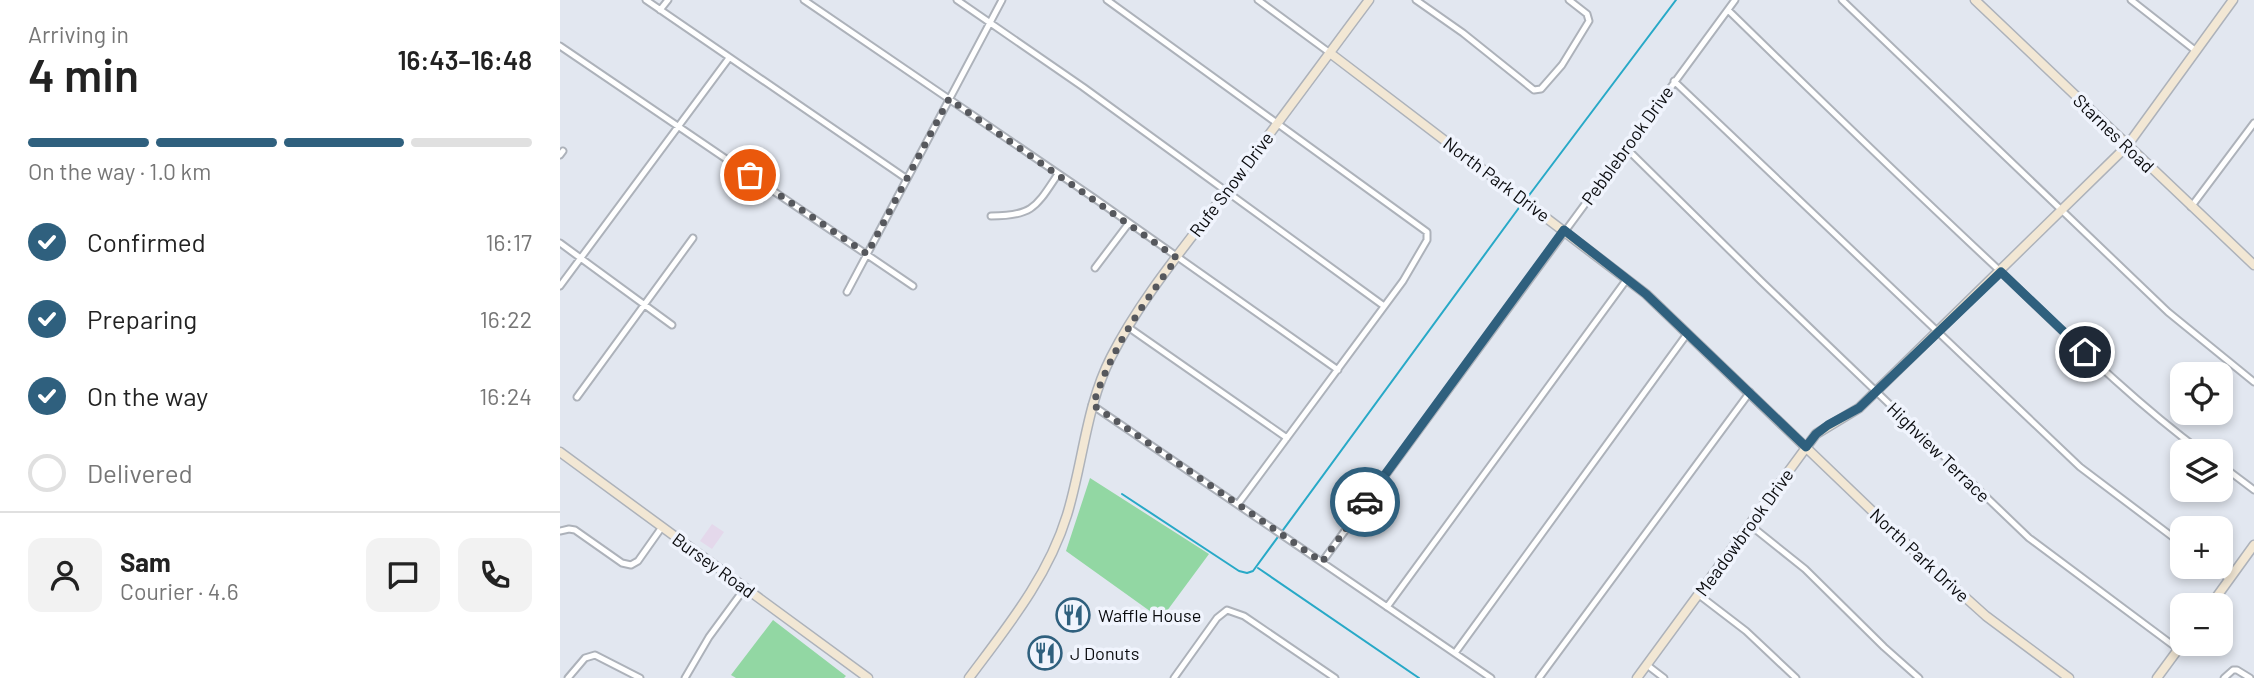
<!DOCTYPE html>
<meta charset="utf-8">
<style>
body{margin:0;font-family:Barlow,sans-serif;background:#f2f2f2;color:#222;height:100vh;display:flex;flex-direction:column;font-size:26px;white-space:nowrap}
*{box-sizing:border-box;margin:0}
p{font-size:23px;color:#767676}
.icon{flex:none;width:38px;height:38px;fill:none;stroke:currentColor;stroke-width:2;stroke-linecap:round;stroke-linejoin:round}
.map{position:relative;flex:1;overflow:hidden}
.details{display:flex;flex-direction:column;background:#fff;width:560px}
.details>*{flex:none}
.tools{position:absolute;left:1610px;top:362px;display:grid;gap:14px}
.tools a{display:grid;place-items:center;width:63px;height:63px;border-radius:14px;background:#fff;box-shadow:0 4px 10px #0003;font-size:35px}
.pin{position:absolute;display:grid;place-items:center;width:60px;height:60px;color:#fff;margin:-30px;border:4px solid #fff;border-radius:50%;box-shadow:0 2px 7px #0007}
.courier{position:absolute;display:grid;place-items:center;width:70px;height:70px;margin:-35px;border:5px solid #2f607e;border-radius:50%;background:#fff;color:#222;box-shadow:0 2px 9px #0007}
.head em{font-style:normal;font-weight:600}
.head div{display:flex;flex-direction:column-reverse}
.head{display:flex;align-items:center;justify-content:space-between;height:119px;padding:0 28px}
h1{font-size:46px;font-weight:600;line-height:52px}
.bar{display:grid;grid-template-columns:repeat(4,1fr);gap:10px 7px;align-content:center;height:84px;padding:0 28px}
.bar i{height:9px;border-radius:5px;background:#e0e0e0}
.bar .selected{background:#2f607e}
.bar p{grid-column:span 4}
.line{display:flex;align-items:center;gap:18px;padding:0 28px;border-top:2px solid #e0e0e0}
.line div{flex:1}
.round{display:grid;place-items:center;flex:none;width:74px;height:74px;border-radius:14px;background:#f2f2f2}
ol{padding:0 28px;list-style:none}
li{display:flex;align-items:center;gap:21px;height:77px}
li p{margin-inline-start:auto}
li .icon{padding:7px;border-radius:50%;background:#2f607e;color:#fff;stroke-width:4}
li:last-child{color:#767676}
li i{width:38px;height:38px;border:4px solid #e0e0e0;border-radius:50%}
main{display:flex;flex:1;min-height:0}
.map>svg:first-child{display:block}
.industrial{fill:#e4d8eb}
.green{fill:#92d7a3}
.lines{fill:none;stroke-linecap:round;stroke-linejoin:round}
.stream{stroke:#28a9c7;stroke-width:2}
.street-casing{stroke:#adb2ba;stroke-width:9}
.secondary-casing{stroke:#adb2ba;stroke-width:11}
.street{stroke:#fff;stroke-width:5}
.secondary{stroke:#f2e7d4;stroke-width:8}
.done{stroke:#56585d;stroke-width:7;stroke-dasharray:0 12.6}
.route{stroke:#2f607e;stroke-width:9}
.labels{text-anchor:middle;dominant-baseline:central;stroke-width:7;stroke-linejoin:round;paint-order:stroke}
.street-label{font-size:18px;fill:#0a0b0e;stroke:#f0f4fd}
.poi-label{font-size:18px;fill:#0a0b0e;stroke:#f0f4fd;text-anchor:start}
</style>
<main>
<section class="details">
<div class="head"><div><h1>4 min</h1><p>Arriving in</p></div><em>16:43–16:48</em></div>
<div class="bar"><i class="selected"></i><i class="selected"></i><i class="selected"></i><i></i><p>On the way · 1.0 km</p></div>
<ol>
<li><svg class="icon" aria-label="check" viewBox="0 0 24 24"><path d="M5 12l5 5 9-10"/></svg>Confirmed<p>16:17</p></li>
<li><svg class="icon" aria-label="check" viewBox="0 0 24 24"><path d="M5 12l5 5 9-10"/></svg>Preparing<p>16:22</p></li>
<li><svg class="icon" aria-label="check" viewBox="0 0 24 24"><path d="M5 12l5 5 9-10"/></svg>On the way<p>16:24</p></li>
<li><i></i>Delivered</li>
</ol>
<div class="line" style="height:126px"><a class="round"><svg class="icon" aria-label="person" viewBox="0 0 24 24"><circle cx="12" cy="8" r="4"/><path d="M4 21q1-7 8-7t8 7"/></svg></a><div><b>Sam</b><p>Courier · 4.6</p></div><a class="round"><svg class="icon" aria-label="chat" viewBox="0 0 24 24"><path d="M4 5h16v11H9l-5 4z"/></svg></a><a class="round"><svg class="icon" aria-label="phone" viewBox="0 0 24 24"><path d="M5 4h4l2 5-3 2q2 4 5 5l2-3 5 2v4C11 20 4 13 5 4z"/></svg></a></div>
</section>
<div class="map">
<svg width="1694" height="678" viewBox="0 0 1694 678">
<rect width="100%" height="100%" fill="#e2e7f0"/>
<path class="industrial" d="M152 524 164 532 152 549 140 541Z"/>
<path class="green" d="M530 478 649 554 601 619 506 551Z
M213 620 286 676 284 678H176L171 675Z"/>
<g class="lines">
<path class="stream" d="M967 198 1116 0
M562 494 679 571 687 573 693 571 961 205
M698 568 859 678"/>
<defs>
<path id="street" d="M86 0 347 179
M244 0 534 198 778 370
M397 0 523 87 824 306
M547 0 867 232V240L843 281 678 504
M698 0 770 53
M856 0 903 33 974 90 981 89 1002 65 1029 21 1027 14 1009 0
M1282 0 1608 312 1694 382
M1571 0 1636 51
M100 10 108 0
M1168 10C1258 98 1348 185 1440 271 1505 333 1569 398 1642 452
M0 46 353 286
M1114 81 1520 467 1622 544
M1065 147 1202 282 1469 538 1618 649
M0 155 3 151
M1631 207 1694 123
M431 216C473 216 476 207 498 174
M0 243 112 325
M535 268 569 223
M0 286 169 58
M287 292 442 0
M568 327 727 438
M17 397 133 238
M532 405 931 678
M1661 465 1694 490
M1190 525 1245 569 1324 647 1359 678
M0 531 9 529 15 530 62 563 71 565 78 561 102 527
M762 562 1175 0
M1653 567 1669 579
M1139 595 1186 631 1236 678
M827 607 1067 279
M895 653 1127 334
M1087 665 1104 678
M8 678 25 658 35 655 80 678
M125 678 149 637 185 588
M614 678 657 618 667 610 684 616 775 678
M979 678 1190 392
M1664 678 1673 670H1677L1690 678"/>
<path id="secondary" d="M1415 0 1694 265
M770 53 1086 294 1356 553 1426 616 1509 678
M0 452 308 678
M1650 606 1694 545
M409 678C447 627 488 577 507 515 523 463 526 406 551 357 580 300 622 250 660 200 710 134 759 67 809 0
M1077 678 1256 434 1299 408 1567 146 1673 0
M1597 678 1622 644"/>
</defs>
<use href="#street" class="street-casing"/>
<use href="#secondary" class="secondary-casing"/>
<use href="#street" class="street"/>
<use href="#secondary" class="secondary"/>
</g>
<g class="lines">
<path class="done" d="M190 175 307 254 389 99 617 258C581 307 552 347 533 405L762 562 805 502"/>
<path class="route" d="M805 502 1004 230 1086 294 1246 447 1256 434 1268 425 1299 408 1441 272 1525 352"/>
</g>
<defs>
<symbol id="restaurant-ring" viewBox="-11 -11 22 22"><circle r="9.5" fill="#f0f4fd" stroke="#2f607e" stroke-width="1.5"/><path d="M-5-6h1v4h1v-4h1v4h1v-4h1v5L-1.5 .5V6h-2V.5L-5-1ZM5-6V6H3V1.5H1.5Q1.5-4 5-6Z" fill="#2f607e"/></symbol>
</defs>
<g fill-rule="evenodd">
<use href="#restaurant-ring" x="494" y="596" width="38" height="38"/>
<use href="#restaurant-ring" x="466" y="634" width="38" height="38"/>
</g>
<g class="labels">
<g class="street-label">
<text transform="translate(1554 133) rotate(44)">Starnes Road</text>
<text transform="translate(1067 145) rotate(-54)">Pebblebrook Drive</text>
<text transform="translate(937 179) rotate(37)">North Park Drive</text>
<text transform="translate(671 184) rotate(-53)">Rufe Snow Drive</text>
<text transform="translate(1379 452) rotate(44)">Highview Terrace</text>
<text transform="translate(1184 532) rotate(-54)">Meadowbrook Drive</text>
<text transform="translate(1360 555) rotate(43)">North Park Drive</text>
<text transform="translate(154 565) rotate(36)">Bursey Road</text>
</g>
<g class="poi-label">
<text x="538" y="615">Waffle House</text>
<text x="510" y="653">J Donuts</text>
</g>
</g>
</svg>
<div class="tools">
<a><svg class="icon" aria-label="locate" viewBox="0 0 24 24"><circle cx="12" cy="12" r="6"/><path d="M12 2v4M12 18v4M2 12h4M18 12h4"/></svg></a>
<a><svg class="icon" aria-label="layers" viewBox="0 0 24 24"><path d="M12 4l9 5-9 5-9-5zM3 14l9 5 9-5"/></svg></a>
<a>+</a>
<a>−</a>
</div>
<div class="pin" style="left:190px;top:175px;background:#ea580c"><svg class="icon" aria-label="bag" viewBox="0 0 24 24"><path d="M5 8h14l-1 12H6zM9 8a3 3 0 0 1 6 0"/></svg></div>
<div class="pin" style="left:1525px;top:352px;background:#1f2937"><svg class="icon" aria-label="home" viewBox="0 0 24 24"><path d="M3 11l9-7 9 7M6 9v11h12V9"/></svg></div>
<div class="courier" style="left:805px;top:502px"><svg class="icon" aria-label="car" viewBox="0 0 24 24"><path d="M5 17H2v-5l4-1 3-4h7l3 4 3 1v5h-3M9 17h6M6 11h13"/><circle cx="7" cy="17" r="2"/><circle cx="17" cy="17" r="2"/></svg></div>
</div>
</main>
